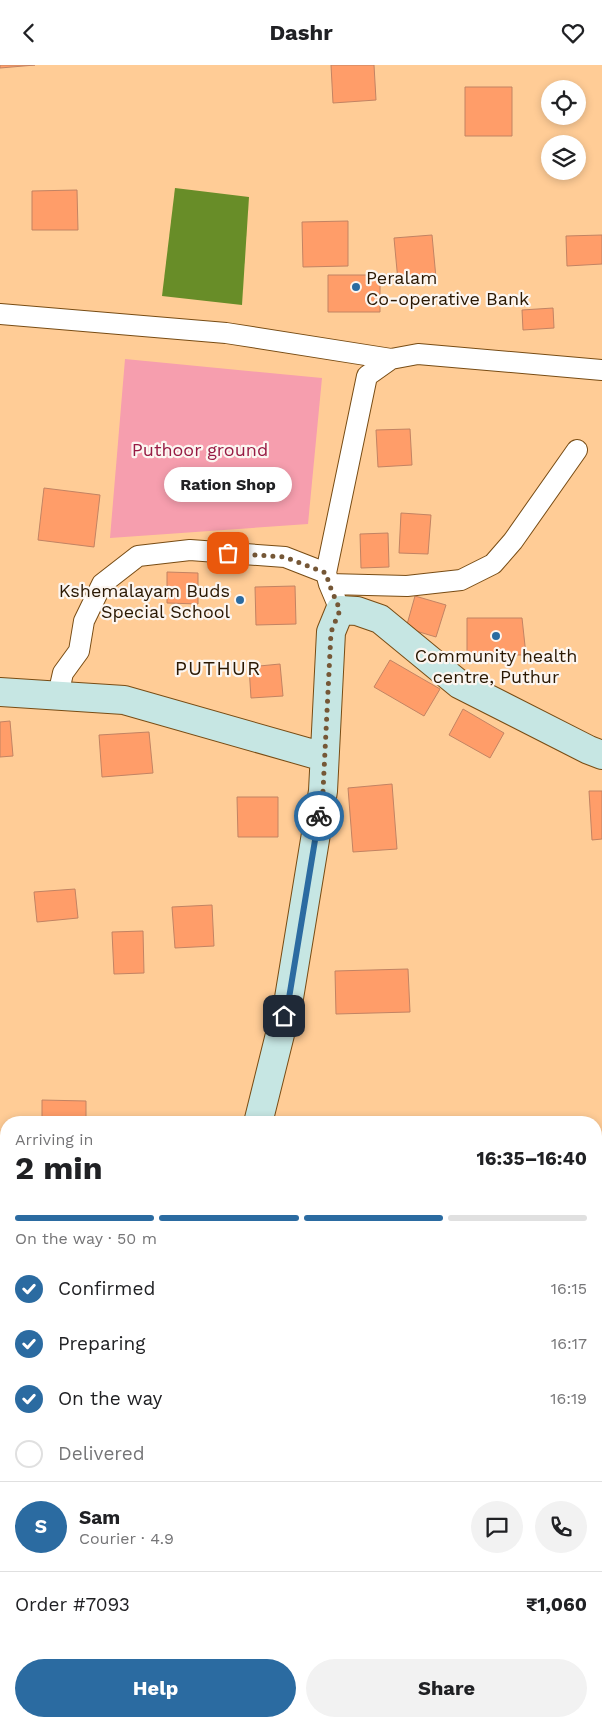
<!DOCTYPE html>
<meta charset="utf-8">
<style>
body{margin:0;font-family:"Work Sans",sans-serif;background:#f2f2f2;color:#202124;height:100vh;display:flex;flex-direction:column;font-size:19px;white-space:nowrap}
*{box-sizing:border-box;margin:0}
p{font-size:16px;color:#757577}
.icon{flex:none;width:28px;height:28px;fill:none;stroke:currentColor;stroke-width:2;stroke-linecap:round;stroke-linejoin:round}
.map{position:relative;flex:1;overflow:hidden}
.side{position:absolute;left:0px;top:1051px;width:602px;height:611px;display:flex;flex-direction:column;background:#fff;border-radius:20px 20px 0 0;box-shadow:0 2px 8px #0003}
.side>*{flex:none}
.controls{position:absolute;left:541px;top:15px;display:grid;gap:10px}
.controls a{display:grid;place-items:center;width:45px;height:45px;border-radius:50%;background:#fff;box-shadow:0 2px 8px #0003;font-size:25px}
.pin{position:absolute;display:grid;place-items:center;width:42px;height:42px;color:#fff;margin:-21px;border-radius:10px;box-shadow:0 2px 8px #0006}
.courier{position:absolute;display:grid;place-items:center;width:50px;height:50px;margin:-25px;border:4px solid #2b6ba1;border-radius:50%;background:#fff;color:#222;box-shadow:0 1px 6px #0007}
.bubble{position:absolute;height:35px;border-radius:18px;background:#fff;box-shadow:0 2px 8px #0003;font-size:16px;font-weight:700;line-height:35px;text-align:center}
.headline em{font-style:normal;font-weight:700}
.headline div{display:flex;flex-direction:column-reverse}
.headline{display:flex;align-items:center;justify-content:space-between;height:85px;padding:0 15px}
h1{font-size:32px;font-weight:700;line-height:38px}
.bar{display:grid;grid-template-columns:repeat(4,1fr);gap:8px 5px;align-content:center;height:60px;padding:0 15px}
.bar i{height:6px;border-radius:4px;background:#e0e0e0}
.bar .active{background:#2b6ba1}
.bar p{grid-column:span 4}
.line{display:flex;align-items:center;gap:12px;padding:0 15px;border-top:1px solid #e0e0e0}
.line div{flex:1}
.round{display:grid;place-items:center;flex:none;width:52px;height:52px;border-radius:26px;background:#f2f2f2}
ol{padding:0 15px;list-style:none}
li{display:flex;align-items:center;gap:15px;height:55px}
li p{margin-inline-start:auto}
li .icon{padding:5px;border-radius:50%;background:#2b6ba1;color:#fff;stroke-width:4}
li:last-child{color:#757577}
li i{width:28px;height:28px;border:2px solid #e0e0e0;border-radius:50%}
.button{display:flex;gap:10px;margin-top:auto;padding:10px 15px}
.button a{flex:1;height:58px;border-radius:30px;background:#2b6ba1;color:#fff;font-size:20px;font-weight:700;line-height:58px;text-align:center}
.button a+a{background:#f2f2f2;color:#202124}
header{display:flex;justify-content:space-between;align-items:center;height:65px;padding:0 15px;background:#fff;font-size:22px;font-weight:700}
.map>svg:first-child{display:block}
.green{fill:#f69eae}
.water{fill:#688d28}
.building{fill:#ff9d69;stroke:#c28363}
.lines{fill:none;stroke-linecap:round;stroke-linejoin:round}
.street-casing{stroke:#784c14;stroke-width:22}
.secondary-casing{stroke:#784c14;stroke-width:30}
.street{stroke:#fff;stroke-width:20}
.secondary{stroke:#c6e6e3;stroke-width:28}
.done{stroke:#755736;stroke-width:5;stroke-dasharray:0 9}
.route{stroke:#2b6ba1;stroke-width:6}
.poi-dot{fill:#2b6ba1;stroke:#fcf6f1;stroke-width:2}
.labels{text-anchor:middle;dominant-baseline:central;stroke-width:4.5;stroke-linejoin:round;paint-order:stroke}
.poi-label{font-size:18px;fill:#2a1803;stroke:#fcf6f1;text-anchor:start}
.park-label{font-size:18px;fill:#971b44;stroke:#fcf6f1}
.quarter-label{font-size:20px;letter-spacing:1px;fill:#2a1803;stroke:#fcf6f1}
</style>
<header><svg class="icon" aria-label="back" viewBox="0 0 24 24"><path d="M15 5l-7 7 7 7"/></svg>Dashr<svg class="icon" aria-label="heart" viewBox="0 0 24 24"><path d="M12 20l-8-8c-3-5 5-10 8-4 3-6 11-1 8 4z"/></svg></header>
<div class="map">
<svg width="602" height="1662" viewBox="0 0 602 1662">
<rect width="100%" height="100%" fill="#ffcc96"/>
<path class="green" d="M125 294 322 313 308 459 110 473Z"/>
<path class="water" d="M175 123 249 132 242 240 162 231Z"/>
<path class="building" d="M0 0H35L0 3Z
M331 0H374L376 35 333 38Z
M465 22H512V71H465Z
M77 125 78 165H32V126Z
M348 156V201L303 202 302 157Z
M432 170 436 213 398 216 394 173Z
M602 170V199L567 201 566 171Z
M328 210H380V247H328Z
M553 243 554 263 523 265 522 245Z
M410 364 412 400 378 402 376 365Z
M44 423 100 430 94 482 38 475Z
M401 448 431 450 428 489 399 488Z
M388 468 389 502 361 503 360 469Z
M167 507 198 508V539L167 538Z
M295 521 296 559 256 560 255 522Z
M415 531 446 540 436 572 406 563Z
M467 553H522L526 590H467Z
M390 595 440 624 424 651 374 622Z
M280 599 283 631 251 633 249 602Z
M463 644 504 668 490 693 449 670Z
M10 656 13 691 0 692V657Z
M149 667 153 708 102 712 99 670Z
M392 719 397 784 353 787 348 723Z
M589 726H602V774L592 775Z
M237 732H278V772H238Z
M75 824 78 853 37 857 34 827Z
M212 840 214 881 175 883 172 842Z
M143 866 144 908 114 909 112 867Z
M408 904 410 947 336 949 335 906Z
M42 1035 86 1036V1058H42Z
M596 1133H602V1186H596Z
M1 1172H6V1230H2Z
M5 1470 6 1500H0V1471Z
M4 1576H6V1620H4Z
M0 1640H6V1656H12V1662H0Z
M550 1656H596L597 1662H551Z"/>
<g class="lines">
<defs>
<path id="street" d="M0 249 226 268 391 294
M329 519 407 521 461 515 493 499 513 476 577 385
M340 545 329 519 326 508 367 311 391 294 418 289 602 305
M58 630 63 608 79 586 84 556 102 519 138 491 190 485 285 492 326 508
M596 1265 602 1264"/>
<path id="secondary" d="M0 627 124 635 324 692
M258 1058 289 933 323 726 331 567 340 545 357 546 380 554 459 619 589 685 602 690
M77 1662 79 1656"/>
</defs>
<use href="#street" class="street-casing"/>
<use href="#secondary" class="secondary-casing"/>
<use href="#street" class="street"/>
<use href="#secondary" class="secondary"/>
</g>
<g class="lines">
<path class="done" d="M228 488 285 492 326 508 329 519 340 545 331 567 323 726 319 751"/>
<path class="route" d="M284 951 289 933 319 751"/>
</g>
<g class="poi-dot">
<circle cx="356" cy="222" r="5"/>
<circle cx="240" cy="535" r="5"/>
<circle cx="496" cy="571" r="5"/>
</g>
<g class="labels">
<g class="poi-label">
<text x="366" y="212">Peralam<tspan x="366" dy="21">Co-operative Bank</tspan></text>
<text x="230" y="525" text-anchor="end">Kshemalayam Buds<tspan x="230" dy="21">Special School</tspan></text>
<text x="496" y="590" text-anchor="middle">Community health<tspan x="496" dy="21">centre, Puthur</tspan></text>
</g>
<g class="park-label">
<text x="200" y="384">Puthoor ground</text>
</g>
<g class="quarter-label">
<text x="218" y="603">PUTHUR</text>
</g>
</g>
</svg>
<div class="controls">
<a><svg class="icon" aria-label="locate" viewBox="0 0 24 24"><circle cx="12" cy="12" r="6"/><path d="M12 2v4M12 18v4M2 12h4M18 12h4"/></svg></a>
<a><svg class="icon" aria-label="layers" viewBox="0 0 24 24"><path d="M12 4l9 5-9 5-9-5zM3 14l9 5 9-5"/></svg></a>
</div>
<div class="pin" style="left:228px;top:488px;background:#ea580c"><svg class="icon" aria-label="bag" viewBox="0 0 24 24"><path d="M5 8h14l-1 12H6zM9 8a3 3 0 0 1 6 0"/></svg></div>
<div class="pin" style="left:284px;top:951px;background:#1f2937"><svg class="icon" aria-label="home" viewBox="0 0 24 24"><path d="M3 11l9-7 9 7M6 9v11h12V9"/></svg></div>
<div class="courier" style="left:319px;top:751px"><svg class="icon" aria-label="bike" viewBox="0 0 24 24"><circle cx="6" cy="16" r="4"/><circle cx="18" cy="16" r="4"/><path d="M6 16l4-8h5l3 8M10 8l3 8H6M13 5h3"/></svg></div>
<div class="bubble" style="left:164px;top:402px;width:128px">Ration Shop</div>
<section class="side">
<div class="headline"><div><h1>2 min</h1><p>Arriving in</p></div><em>16:35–16:40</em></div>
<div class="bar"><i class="active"></i><i class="active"></i><i class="active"></i><i></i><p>On the way · 50 m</p></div>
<ol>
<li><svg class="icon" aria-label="check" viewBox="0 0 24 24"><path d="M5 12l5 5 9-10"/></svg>Confirmed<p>16:15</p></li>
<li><svg class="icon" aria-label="check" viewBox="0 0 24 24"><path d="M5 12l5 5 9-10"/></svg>Preparing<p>16:17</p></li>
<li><svg class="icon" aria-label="check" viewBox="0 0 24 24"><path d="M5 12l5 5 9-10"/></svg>On the way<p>16:19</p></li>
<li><i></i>Delivered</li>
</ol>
<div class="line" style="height:90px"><b class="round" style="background:#2b6ba1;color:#fff">S</b><div><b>Sam</b><p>Courier · 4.9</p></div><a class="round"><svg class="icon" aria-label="chat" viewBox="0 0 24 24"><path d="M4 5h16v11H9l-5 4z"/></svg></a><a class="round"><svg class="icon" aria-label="phone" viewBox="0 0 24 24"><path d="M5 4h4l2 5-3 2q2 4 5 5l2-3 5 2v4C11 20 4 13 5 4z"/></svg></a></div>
<div class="line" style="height:65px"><div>Order #7093</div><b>₹1,060</b></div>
<div class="button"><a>Help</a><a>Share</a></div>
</section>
</div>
